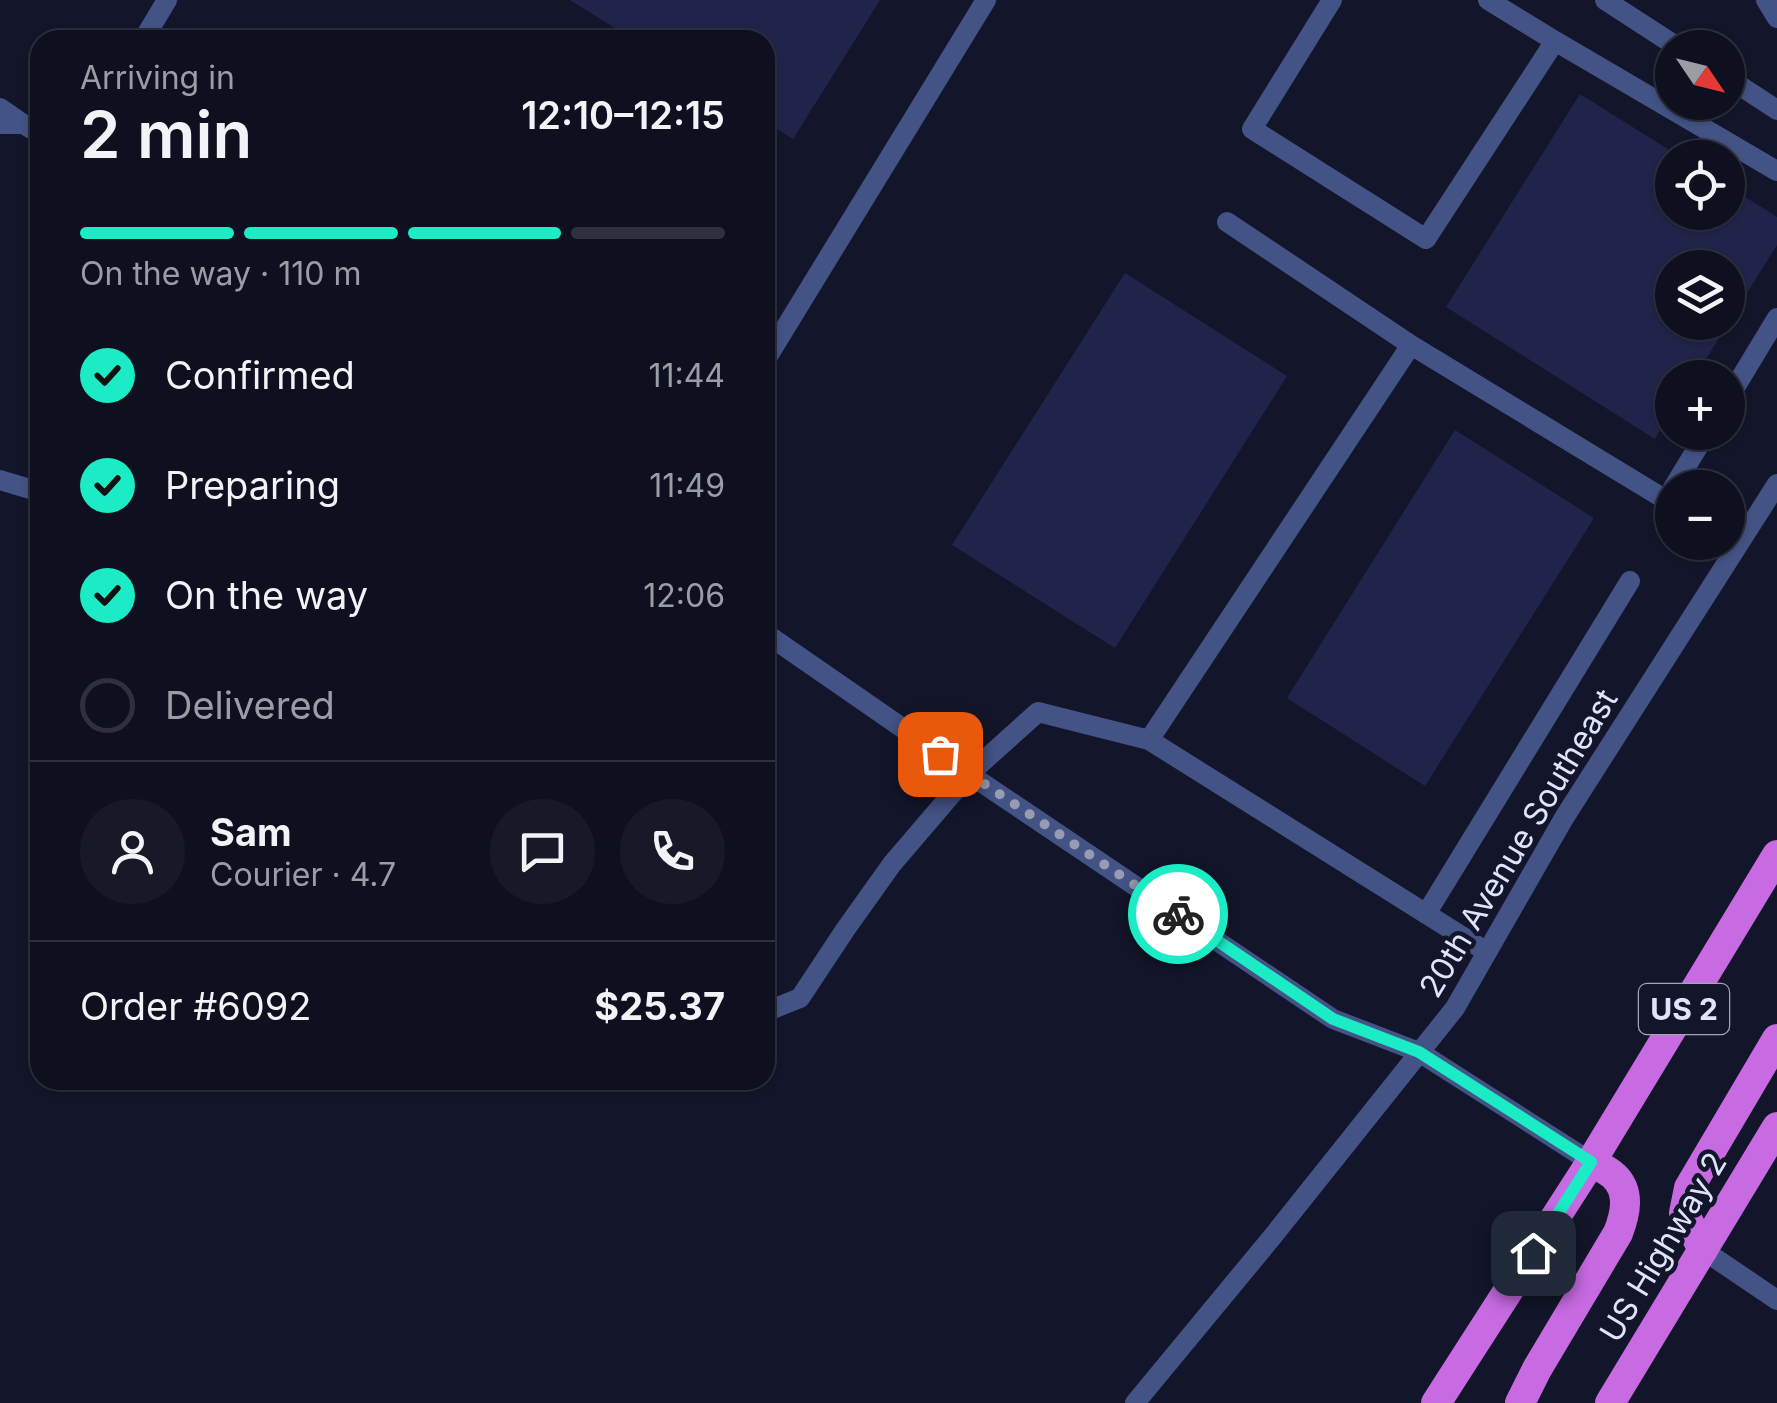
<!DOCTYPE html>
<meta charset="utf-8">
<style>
body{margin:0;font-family:Inter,sans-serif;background:#171929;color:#f1f3f6;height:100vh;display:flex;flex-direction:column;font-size:38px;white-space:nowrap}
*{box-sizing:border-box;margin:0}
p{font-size:32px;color:#9b9da5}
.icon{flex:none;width:55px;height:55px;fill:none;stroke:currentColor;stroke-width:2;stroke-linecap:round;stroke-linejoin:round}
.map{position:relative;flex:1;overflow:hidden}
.panel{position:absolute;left:30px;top:30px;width:745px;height:1060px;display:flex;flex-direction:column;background:#0e1020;border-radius:30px;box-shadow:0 2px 8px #0004,0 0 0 2px #2e303e}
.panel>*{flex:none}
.needle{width:65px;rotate:125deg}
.fabs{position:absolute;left:1655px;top:30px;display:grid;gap:20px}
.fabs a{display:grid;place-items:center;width:90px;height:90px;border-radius:50%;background:#0e1020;box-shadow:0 2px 8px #0004,0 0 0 2px #2e303e;font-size:50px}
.pin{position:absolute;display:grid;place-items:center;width:85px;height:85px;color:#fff;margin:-42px;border-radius:20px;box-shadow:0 5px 15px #0006}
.courier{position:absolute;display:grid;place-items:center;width:100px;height:100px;margin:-50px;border:8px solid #1becc6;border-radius:50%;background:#fff;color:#222;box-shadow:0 2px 12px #0007}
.summary em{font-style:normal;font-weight:600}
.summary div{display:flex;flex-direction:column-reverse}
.summary{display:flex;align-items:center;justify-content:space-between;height:170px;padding:0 50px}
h1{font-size:65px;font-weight:600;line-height:75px}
.bar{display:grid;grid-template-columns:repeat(4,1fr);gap:15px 10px;align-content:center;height:120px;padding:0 50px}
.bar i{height:12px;border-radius:8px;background:#2e303e}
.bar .on{background:#1becc6}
.bar p{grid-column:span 4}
.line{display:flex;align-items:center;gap:25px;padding:0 50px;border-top:2px solid #2e303e}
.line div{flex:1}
.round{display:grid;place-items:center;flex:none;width:105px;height:105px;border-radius:52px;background:#171929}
ol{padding:0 50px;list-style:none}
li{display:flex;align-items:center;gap:30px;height:110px}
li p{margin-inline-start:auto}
li .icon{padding:10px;border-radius:50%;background:#1becc6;color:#111;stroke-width:4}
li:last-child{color:#9b9da5}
li i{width:55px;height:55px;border:5px solid #2e303e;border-radius:50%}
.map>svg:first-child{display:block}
.building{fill:#21244a;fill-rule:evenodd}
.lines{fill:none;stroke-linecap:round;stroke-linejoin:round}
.service{stroke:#435385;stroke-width:20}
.minor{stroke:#435385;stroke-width:20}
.trunk{stroke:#c86ae2;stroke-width:30}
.done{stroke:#989cb2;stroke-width:10;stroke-dasharray:0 18}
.route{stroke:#1becc6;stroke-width:12}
.labels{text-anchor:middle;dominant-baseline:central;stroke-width:9;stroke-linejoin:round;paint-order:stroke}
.shield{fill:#13162a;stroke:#a2a6bd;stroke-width:2.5}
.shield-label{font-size:30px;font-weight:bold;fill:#dfe4fc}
.street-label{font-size:32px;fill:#dfe4fc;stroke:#13162a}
</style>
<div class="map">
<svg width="1777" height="1403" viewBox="0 0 1777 1403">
<rect width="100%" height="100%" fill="#13162a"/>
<path class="building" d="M570 0H880L793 139 765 122V40H634Z
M1580 94 1682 158H1672V212H1728V186L1777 217V245L1694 378H1672V411L1655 439 1446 307ZM1672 268H1728V322H1672Z
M1125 273 1287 376 1115 648 952 545Z
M1455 430 1594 518 1425 786 1287 698Z"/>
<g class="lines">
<path class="service" d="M1332 0 1252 129 1426 239 1555 41 1488 0
M1605 0 1679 48
M1766 0 1777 18
M1555 41 1777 171
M1728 78 1777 110
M0 108 23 124
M1227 222 1411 345 1666 500
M1411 345 1149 740 1487 952
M765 361 986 0
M1728 399 1777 318
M0 480 40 492
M1673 488 1707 432
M1426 914 1630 581
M765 1012 800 998 845 930 892 864 969 774 1038 712 1149 740"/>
<path class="minor" d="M143 40 167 0
M0 124H23L40 134
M765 633 969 774 1333 1019 1419 1052 1591 1162
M1703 1250 1777 1300
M1135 1403 1273 1236 1455 1008 1564 818 1777 484"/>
<path class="trunk" d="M1703 1250 1684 1213 1689 1188 1777 1039
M1436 1403 1591 1162 1777 855
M1520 1403 1537 1369 1618 1233C1625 1215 1631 1192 1614 1176 1608 1170 1598 1166 1591 1162
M1610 1403 1777 1127"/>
</g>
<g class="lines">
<path class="done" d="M940 754 1178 914"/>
<path class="route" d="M1178 914 1333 1019 1419 1052 1591 1162 1533 1253"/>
</g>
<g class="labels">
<rect class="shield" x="1639" y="984" width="90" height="50" rx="8"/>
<g class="shield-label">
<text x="1684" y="1009">US 2</text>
</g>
<g class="street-label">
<text transform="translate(1518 843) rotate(-59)">20th Avenue Southeast</text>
<text transform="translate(1663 1247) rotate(-59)">US Highway 2</text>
</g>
</g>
</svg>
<div class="fabs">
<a><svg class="needle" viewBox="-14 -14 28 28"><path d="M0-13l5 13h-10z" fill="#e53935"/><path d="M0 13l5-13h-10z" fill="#9b9da5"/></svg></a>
<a><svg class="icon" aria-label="locate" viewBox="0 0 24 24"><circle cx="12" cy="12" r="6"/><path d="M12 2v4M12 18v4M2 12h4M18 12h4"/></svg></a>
<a><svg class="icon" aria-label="layers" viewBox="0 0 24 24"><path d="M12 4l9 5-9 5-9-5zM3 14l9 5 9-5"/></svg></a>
<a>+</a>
<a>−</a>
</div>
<div class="pin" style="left:940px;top:754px;background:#ea580c"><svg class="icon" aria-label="bag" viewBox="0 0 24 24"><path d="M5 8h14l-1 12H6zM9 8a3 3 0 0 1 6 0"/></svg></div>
<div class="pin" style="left:1533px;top:1253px;background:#1f2937"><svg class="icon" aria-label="home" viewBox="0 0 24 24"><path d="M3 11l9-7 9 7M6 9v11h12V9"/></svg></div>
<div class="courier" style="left:1178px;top:914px"><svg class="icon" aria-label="bike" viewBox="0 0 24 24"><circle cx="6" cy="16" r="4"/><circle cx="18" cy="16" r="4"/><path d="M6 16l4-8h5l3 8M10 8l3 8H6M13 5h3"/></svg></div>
<section class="panel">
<div class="summary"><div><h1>2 min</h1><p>Arriving in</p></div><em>12:10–12:15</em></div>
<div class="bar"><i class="on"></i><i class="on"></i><i class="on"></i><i></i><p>On the way · 110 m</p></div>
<ol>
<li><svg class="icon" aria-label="check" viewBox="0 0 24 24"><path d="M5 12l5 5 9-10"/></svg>Confirmed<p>11:44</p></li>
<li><svg class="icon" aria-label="check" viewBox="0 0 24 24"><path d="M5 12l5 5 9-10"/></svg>Preparing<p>11:49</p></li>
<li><svg class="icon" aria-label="check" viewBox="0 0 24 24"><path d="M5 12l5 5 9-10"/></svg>On the way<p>12:06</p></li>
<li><i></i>Delivered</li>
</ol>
<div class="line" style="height:180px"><a class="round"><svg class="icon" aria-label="person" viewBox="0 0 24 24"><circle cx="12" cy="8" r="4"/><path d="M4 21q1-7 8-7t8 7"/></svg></a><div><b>Sam</b><p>Courier · 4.7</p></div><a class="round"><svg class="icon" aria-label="chat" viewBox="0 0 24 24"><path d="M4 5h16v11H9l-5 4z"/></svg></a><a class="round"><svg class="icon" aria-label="phone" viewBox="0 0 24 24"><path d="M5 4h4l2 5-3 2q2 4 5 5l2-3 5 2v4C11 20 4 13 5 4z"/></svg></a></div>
<div class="line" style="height:130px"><div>Order #6092</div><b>$25.37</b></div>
</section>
</div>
